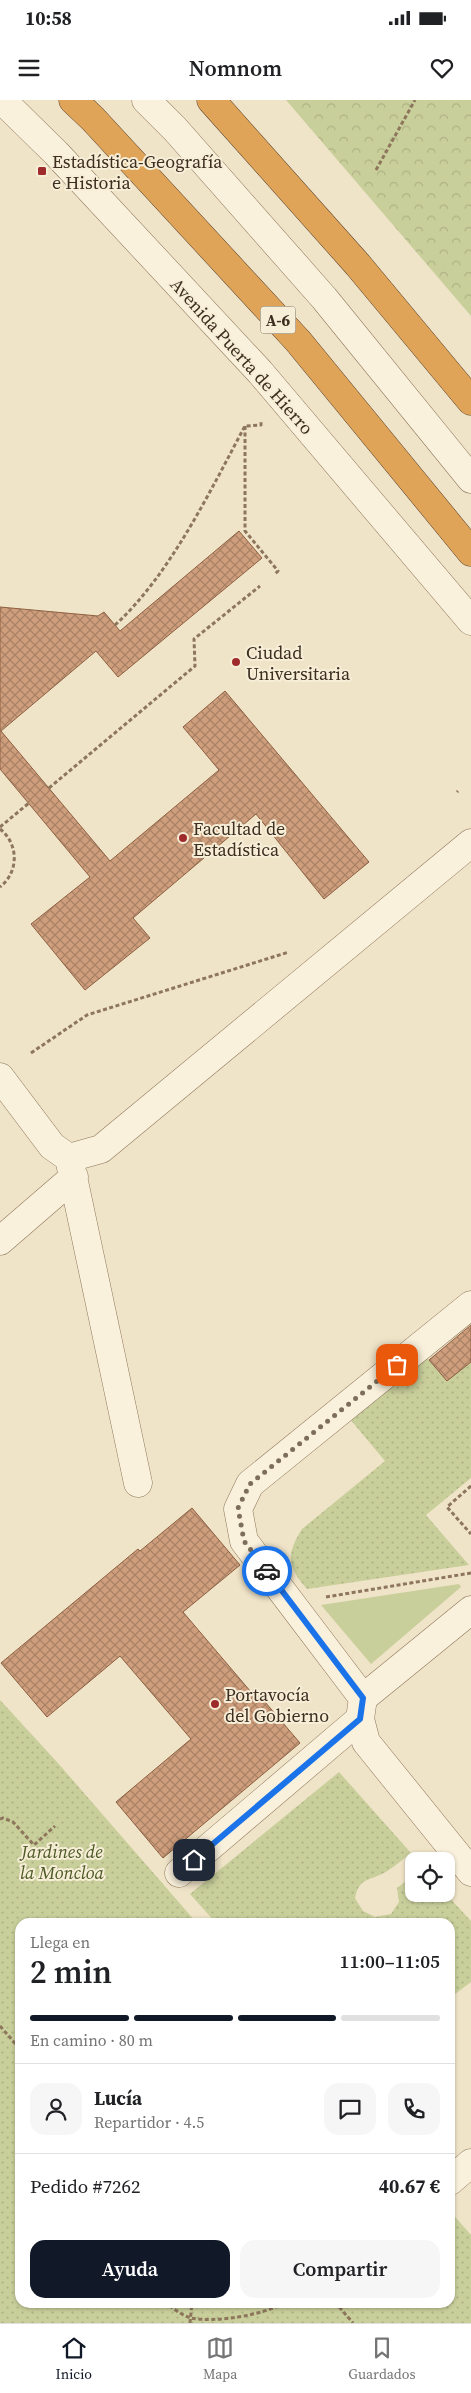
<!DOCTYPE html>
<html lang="es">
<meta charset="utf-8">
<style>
body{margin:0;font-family:"Source Serif 4",serif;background:#f6f6f6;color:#202124;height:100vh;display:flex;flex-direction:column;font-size:19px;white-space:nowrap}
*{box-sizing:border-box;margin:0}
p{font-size:16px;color:#757577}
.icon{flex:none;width:28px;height:28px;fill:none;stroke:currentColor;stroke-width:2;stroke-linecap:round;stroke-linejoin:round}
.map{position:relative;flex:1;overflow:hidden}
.drawer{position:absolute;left:15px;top:1818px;width:440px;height:390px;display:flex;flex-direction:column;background:#fff;border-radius:15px;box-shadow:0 1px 4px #0004}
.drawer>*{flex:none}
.controls{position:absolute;left:405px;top:1752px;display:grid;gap:10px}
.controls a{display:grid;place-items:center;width:50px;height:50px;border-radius:10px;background:#fff;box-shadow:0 1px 4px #0004;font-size:25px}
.pin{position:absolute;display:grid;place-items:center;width:42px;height:42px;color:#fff;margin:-21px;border-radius:10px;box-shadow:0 2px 8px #0006}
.courier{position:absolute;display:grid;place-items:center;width:50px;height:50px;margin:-25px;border:4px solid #1a73e8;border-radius:50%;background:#fff;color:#222;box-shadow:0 1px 6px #0007}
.head em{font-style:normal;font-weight:600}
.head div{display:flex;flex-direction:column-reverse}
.head{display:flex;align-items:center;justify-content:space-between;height:85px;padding:0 15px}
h1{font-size:32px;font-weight:600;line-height:38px}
.bar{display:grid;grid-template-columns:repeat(4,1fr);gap:8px 5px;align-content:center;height:60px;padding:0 15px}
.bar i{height:6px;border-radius:4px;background:#e0e0e0}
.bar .active{background:#111827}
.bar p{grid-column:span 4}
.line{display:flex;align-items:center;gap:12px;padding:0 15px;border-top:1px solid #e0e0e0}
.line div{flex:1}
.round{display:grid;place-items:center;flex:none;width:52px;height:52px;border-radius:15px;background:#f6f6f6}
.primary-button{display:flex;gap:10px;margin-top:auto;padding:10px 15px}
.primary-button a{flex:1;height:58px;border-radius:15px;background:#111827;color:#fff;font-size:20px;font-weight:600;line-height:58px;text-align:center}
.primary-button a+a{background:#f6f6f6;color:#202124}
.status{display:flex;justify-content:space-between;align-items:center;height:35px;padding:0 25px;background:#fff;direction:ltr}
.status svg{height:14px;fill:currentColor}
header{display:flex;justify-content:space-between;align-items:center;height:65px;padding:0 15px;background:#fff;font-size:22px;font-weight:600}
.tabs{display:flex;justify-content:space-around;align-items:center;height:70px;border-top:1px solid #e0e0e0;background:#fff;font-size:14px;color:#757577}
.tabs a{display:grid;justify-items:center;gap:2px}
.tabs .active{color:#111827}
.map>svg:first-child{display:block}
.grass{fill:#c9cf9b}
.forest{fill:url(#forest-crowns)}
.garden{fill:url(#garden-dots)}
.building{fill:url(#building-cross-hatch);stroke:#8d5f41}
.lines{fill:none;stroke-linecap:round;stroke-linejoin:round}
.minor-casing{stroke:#8d765c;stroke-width:29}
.highway-casing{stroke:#5b4430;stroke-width:29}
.path{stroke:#8d765c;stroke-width:3;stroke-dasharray:4 2.5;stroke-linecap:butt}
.minor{stroke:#faf1dc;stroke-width:28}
.highway{stroke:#e0a458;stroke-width:28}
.done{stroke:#7c6e5b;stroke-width:5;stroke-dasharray:0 9}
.route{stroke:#1a73e8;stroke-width:6}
.poi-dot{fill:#9e2a2b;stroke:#f7eed8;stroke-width:2}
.labels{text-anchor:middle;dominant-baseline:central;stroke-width:4;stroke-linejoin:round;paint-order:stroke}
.shield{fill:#f7eed8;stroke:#756857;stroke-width:1}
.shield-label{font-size:16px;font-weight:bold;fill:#3d2e20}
.poi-label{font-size:18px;fill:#3d2e20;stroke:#f7eed8;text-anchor:start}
.street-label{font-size:18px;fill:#3d2e20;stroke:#f7eed8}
.park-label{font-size:18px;font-style:italic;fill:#4d5a26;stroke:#f7eed8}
</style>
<div class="status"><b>10:58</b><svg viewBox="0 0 49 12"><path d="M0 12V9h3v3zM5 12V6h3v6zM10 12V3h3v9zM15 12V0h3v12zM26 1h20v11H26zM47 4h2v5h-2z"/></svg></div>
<header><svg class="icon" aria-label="menu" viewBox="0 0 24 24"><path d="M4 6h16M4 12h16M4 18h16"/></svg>Nomnom<svg class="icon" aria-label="heart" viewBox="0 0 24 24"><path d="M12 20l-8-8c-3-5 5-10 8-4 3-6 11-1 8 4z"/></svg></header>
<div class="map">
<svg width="471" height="2223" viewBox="0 0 471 2223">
<defs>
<pattern id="forest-crowns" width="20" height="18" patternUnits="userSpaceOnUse" patternTransform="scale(1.25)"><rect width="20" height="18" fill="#c9cf9b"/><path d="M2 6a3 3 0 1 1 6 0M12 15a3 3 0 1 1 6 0" fill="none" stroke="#aeb285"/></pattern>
<pattern id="garden-dots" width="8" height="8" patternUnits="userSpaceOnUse" patternTransform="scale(1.25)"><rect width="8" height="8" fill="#c9cf9b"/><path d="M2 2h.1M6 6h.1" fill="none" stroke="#aeb285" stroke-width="1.8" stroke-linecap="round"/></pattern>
<pattern id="building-cross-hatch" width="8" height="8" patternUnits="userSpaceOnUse" patternTransform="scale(1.25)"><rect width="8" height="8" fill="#cf9f7d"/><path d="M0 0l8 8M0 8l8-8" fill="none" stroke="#a98266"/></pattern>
</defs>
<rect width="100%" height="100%" fill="#f0e4c8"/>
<path class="grass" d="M459 1484 461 1487 371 1564 321 1505Z"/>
<path class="forest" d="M286 0H471V216Z"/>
<path class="garden" d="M427 1258 447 1281 471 1262V1378L426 1415 469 1465 307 1489C287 1467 286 1454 302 1429L385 1361 349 1318Z
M0 1600 57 1662 196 1822H20V2202H450V2111L471 2135V2223H0Z
M339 1672 411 1753C402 1760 392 1769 382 1774 367 1781 359 1779 355 1798L363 1811 375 1817 391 1814 399 1802 397 1788 414 1775V1794H446L471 1821V1882L450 1898V1822H215L190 1794Z"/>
<path class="building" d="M239 431 262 458 118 577 96 551 1 631 110 761 219 670 183 627 225 591 369 762 324 799 256 714 133 818 150 838 85 890 31 824 90 777 0 669V507L98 516 104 512 120 531Z
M471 1225V1262L447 1281 429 1260Z
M192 1408 240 1465 183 1512 251 1592 254 1589 300 1643 163 1758 116 1702 191 1639 120 1556 47 1617 1 1563 138 1449 140 1451Z"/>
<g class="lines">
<defs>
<path id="minor" d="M2 0 56 53 260 272 471 521
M146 0 175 29 324 198 471 379
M0 977 52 1046 69 1058 101 1049 471 743
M69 1058 138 1383
M0 1141 74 1077
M471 1205 250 1384 238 1409 244 1441 363 1598 360 1619 366 1642 471 1772
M363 1598 471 1510
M179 1773 360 1619
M450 2081 471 2063"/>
<path id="highway" d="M73 0 93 19 298 241 471 452
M211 0 358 165 471 301"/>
</defs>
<use href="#minor" class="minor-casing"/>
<use href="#highway" class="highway-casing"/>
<path class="path" d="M376 70 415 0
M245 326V431L278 471 275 474
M115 525C170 475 210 391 245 326L261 325V322
M49 688 195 566 194 539 260 486
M457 692 458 691
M0 727 29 703
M0 729C19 744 19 772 0 787
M31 953 87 915 289 852
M471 1386 447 1407 471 1434
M326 1497 471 1473
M0 1719 3 1718 13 1722 34 1745 55 1726
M0 1926 20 1949
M164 2202C172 2207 182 2216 191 2218 216 2223 264 2215 286 2202
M335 2202 353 2223
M190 2223 192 2202"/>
<use href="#minor" class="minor"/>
<use href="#highway" class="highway"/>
</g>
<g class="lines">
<path class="done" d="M267 1471 244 1441 238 1408 250 1384 397 1265"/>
<path class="route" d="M194 1760 360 1619 363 1598 267 1471"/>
</g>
<g class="poi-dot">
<rect x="37" y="66" width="10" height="10" rx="2.5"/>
<circle cx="236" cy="562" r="5"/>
<circle cx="183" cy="738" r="5"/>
<circle cx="215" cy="1604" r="5"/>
</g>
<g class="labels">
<rect class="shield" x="260.5" y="206.5" width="35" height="27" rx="4"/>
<g class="shield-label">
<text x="278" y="220">A-6</text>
</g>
<g class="poi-label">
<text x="52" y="61">Estadística-Geografía<tspan x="52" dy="21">e Historia</tspan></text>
<text x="246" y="552">Ciudad<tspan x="246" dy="21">Universitaria</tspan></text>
<text x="193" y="728">Facultad de<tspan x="193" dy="21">Estadística</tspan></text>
<text x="225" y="1594">Portavocía<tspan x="225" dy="21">del Gobierno</tspan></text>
</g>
<g class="street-label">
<text transform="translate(242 256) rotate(48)">Avenida Puerta de Hierro</text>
</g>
<g class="park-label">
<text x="62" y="1751">Jardines de<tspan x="62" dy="21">la Moncloa</tspan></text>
</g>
</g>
</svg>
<div class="controls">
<a><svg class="icon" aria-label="locate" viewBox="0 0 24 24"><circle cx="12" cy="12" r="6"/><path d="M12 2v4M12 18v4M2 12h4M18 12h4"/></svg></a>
</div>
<div class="pin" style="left:397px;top:1265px;background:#ea580c"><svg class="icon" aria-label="bag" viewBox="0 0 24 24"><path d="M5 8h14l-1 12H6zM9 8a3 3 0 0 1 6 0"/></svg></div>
<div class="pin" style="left:194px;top:1760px;background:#1f2937"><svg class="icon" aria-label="home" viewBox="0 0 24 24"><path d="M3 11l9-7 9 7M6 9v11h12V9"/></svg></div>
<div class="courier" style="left:267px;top:1471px"><svg class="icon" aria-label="car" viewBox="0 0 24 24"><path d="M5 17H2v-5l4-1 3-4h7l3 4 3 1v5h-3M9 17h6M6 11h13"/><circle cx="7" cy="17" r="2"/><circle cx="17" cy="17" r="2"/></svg></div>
<section class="drawer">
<div class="head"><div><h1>2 min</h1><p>Llega en</p></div><em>11:00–11:05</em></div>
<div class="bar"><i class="active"></i><i class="active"></i><i class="active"></i><i></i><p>En camino · 80 m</p></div>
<div class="line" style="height:90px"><a class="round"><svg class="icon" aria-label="person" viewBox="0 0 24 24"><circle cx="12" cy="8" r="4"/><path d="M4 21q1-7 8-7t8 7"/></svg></a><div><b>Lucía</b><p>Repartidor · 4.5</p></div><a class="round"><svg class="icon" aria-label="chat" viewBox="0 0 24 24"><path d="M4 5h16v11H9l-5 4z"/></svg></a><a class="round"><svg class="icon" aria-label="phone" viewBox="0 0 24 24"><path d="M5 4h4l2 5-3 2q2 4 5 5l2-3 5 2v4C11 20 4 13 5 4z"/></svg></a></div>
<div class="line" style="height:65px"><div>Pedido #7262</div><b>40.67 €</b></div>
<div class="primary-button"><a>Ayuda</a><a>Compartir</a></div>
</section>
</div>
<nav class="tabs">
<a class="active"><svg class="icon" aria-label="home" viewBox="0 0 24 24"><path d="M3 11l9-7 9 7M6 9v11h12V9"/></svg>Inicio</a>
<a><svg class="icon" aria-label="map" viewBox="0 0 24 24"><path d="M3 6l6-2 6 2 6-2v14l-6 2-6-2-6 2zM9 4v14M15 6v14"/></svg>Mapa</a>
<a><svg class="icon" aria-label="saved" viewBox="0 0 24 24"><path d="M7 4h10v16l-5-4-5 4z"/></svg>Guardados</a>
</nav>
